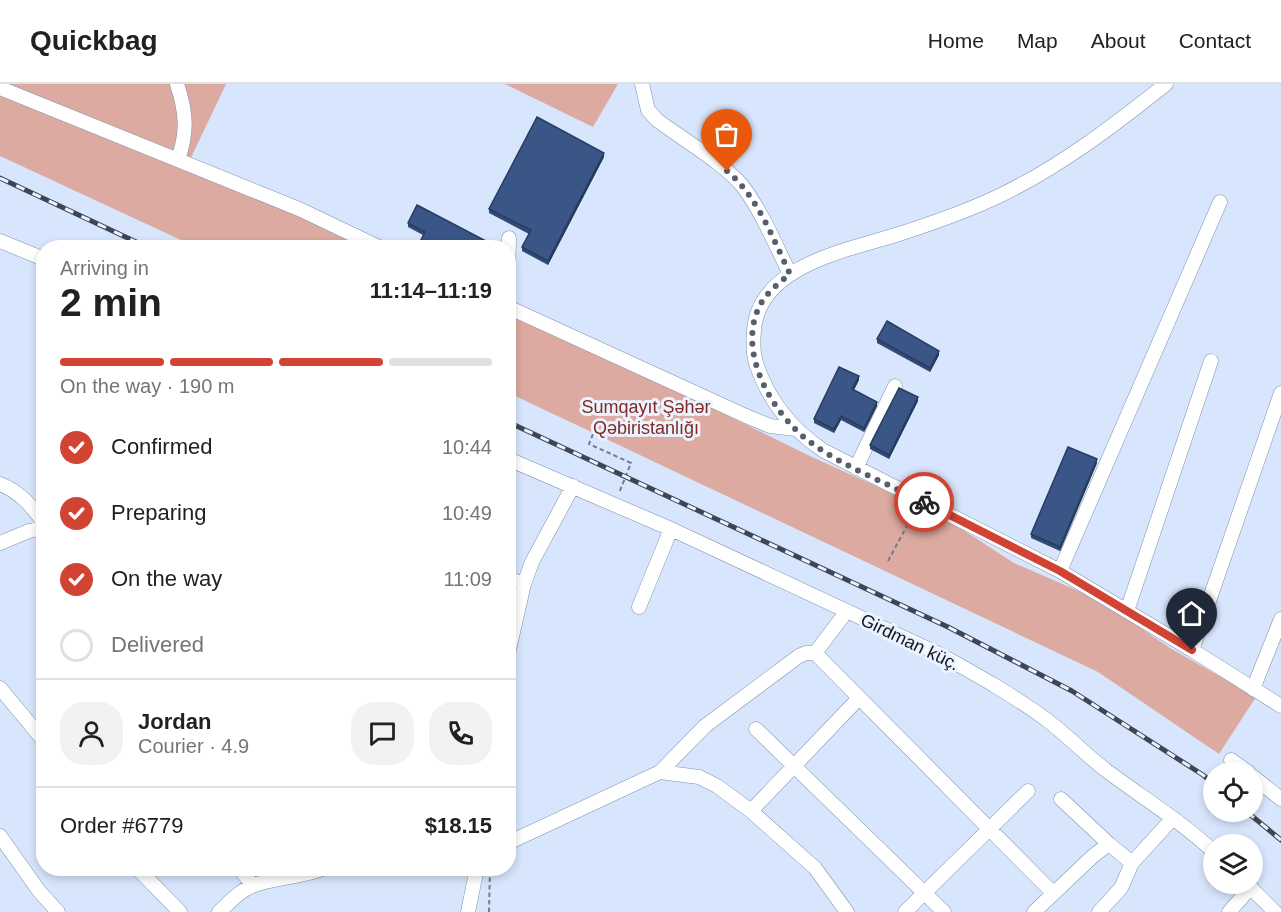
<!DOCTYPE html>
<meta charset="utf-8">
<style>
body{margin:0;font-family:Arial,sans-serif;background:#f2f2f2;color:#202124;height:100vh;display:flex;flex-direction:column;font-size:22px;white-space:nowrap}
*{box-sizing:border-box;margin:0}
p{font-size:20px;color:#757577}
.icon{flex:none;width:33px;height:33px;fill:none;stroke:currentColor;stroke-width:2;stroke-linecap:round;stroke-linejoin:round}
.map{position:relative;flex:1;overflow:hidden}
.side{position:absolute;left:36px;top:156px;width:480px;height:636px;display:flex;flex-direction:column;background:#fff;border-radius:24px;box-shadow:0 3px 9px #0003}
.side>*{flex:none}
.controls{position:absolute;left:1203px;top:678px;display:grid;gap:12px}
.controls a{display:grid;place-items:center;width:60px;height:60px;border-radius:50%;background:#fff;box-shadow:0 3px 9px #0003;font-size:30px}
.pin{position:absolute;display:grid;place-items:center;width:51px;height:51px;color:#fff;margin:-62px -26px;border-radius:50% 50% 50% 0;rotate:-45deg;box-shadow:0 0 6px #0007}
.pin .icon{rotate:45deg}
.courier{position:absolute;display:grid;place-items:center;width:60px;height:60px;margin:-30px;border:4px solid #d14434;border-radius:50%;background:#fff;color:#222;box-shadow:0 2px 8px #0007}
.overview em{font-style:normal;font-weight:600}
.overview div{display:flex;flex-direction:column-reverse}
.overview{display:flex;align-items:center;justify-content:space-between;height:102px;padding:0 24px}
h1{font-size:39px;font-weight:600;line-height:45px}
.bar{display:grid;grid-template-columns:repeat(4,1fr);gap:9px 6px;align-content:center;height:72px;padding:0 24px}
.bar i{height:8px;border-radius:4px;background:#e0e0e0}
.bar .selected{background:#d14434}
.bar p{grid-column:span 4}
.line{display:flex;align-items:center;gap:15px;padding:0 24px;border-top:2px solid #e0e0e0}
.line div{flex:1}
.round{display:grid;place-items:center;flex:none;width:63px;height:63px;border-radius:24px;background:#f2f2f2}
ol{padding:0 24px;list-style:none}
li{display:flex;align-items:center;gap:18px;height:66px}
li p{margin-inline-start:auto}
li .icon{padding:6px;border-radius:50%;background:#d14434;color:#fff;stroke-width:4}
li:last-child{color:#757577}
li i{width:33px;height:33px;border:3px solid #e0e0e0;border-radius:50%}
header{display:flex;align-items:center;gap:36px;box-sizing:border-box;height:84px;padding:0 30px;background:#fff;border-bottom:2px solid #e0e0e0}
header strong{font-size:28px}
nav{display:flex;gap:33px;margin-inline-start:auto;font-size:21px}
.map>svg:first-child{display:block}
.green{fill:#dcaaa1}
.lines{fill:none;stroke-linecap:round;stroke-linejoin:round}
.minor-casing{stroke:#8090aa;stroke-width:15}
.path{stroke:#727c8c;stroke-width:2;stroke-dasharray:4.5 3;stroke-linecap:butt}
.minor{stroke:#fff;stroke-width:14}
.rail-casing{stroke:#3f4653;stroke-width:5}
.rail{stroke:#ecf2fe;stroke-width:3;stroke-dasharray:9;stroke-linecap:butt}
.wall{fill:#324a74}
.shaded-wall{fill:#293c5e}
.building{fill:#3a5687;stroke:#293c5e;stroke-width:1.5}
.done{stroke:#575f6d;stroke-width:6;stroke-dasharray:0 10.8}
.route{stroke:#d14434;stroke-width:8}
.labels{text-anchor:middle;dominant-baseline:central;stroke-width:6;stroke-linejoin:round;paint-order:stroke}
.park-label{font-size:18px;fill:#7e2b21;stroke:#ecf2fe}
.street-label{font-size:18px;fill:#111620;stroke:#ecf2fe}
</style>
<header>
<strong>Quickbag</strong>
<nav><a>Home</a><a>Map</a><a>About</a><a>Contact</a></nav>
</header>
<div class="map">
<svg width="1281" height="828" viewBox="0 0 1281 828">
<rect width="100%" height="100%" fill="#d8e6fd"/>
<path class="green" d="M0 0H226L188 80 368 163H196L0 72Z
M505 0H618L593 43Z
M509 229 669 303 812 373 940 431 1014 479 1099 516 1170 564 1256 613 1219 670 1098 588 509 309Z"/>
<g class="lines">
<defs>
<path id="minor" d="M177 0C186 27 188 48 178 75
M642 0 648 26 657 36C681 54 728 82 744 104 763 130 776 162 790 190
M1166 0C1113 42 1061 82 1001 111 968 127 933 139 899 150 849 166 758 181 754 247 753 257 753 269 756 279 768 316 791 345 824 367L1060 487 1192 566 1281 622
M0 4 299 125 381 164
M0 157 44 175
M508 195 509 154
M508 223 746 332 770 342 796 345
M508 375 671 445 941 571C977 591 1013 611 1047 636 1068 652 1086 671 1107 687 1143 714 1181 737 1214 768
M856 384 895 302
M0 400C20 408 32 422 44 439
M0 459 29 447 44 444
M1060 487 1220 118
M508 494 524 500
M639 523 671 445
M1127 527 1211 277
M1192 566 1281 309
M815 569 847 527
M508 570 524 500 532 478 573 402
M0 604 44 657
M1253 605 1281 535
M756 645 944 828
M1231 676 1248 688
M660 688 699 693 717 702 751 727 815 784 847 828
M1252 692 1281 715
M1061 715 1109 760
M751 727 859 614
M0 752 39 807 58 828
M508 759 660 688 705 642 799 572 806 569H815L1053 809
M137 784 180 828
M239 784 253 801
M1247 800 1275 828
M219 828C229 819 239 807 252 802 274 793 300 794 325 784
M468 828 477 784
M905 828 1028 707
M1034 828 1093 772 1109 760 1132 779 1173 734
M1099 828 1121 804 1132 779
M1229 828 1251 803"/>
</defs>
<use href="#minor" class="minor-casing"/>
<path class="path" d="M593 350 589 360 631 379 619 409
M888 477 915 427
M489 828 490 784"/>
<use href="#minor" class="minor"/>
<defs>
<path id="rail" d="M0 94 149 164
M508 338 948 543 1072 607 1203 691 1214 700
M1247 728 1281 756"/>
</defs>
<use href="#rail" class="rail-casing"/>
<use href="#rail" class="rail"/>
</g>
<path class="wall" d="M604 73 548 181 522 167V163L529 150 489 129V125Z
M408 139 486 161 484 164H447L444 162 443 164H417L423 151 408 143Z
M877 255 939 271 930 288 877 259Z
M859 296 854 306 877 322 864 348 841 336 834 349 814 339V335Z
M918 317 889 375 870 365V361Z
M1097 379 1060 467 1031 454V450Z"/>
<path class="shaded-wall" d="M604 69V73L548 181V177Z
M939 267V271L930 288V284Z
M859 292V296L852 309V305Z
M918 313V317L889 375V371Z
M877 318V322L864 348V344Z
M841 332V336L834 349V345Z
M1097 375V379L1060 467V463Z"/>
<path class="building" d="M537 33 604 69 548 177 522 163 531 146 489 125Z
M417 121 486 157 482 164H454L444 158 441 164H417L425 148 408 139Z
M887 237 939 267 930 284 877 255Z
M839 283 859 292 852 305 877 318 864 344 841 332 834 345 814 335Z
M899 304 918 313 889 371 870 361Z
M1068 363 1097 375 1060 463 1031 450Z"/>
<g class="lines">
<path class="done" d="M727 87C758 113 773 155 790 190 780 198 770 206 763 216 733 263 771 329 810 358 844 383 886 399 924 418"/>
<path class="route" d="M924 418 1060 487 1192 566"/>
</g>
<g class="labels">
<g class="park-label">
<text x="646" y="323">Sumqayıt Şəhər<tspan x="646" dy="21">Qəbiristanlığı</tspan></text>
</g>
<g class="street-label">
<text transform="translate(910 558) rotate(26)">Girdman küç.</text>
</g>
</g>
</svg>
<div class="controls">
<a><svg class="icon" aria-label="locate" viewBox="0 0 24 24"><circle cx="12" cy="12" r="6"/><path d="M12 2v4M12 18v4M2 12h4M18 12h4"/></svg></a>
<a><svg class="icon" aria-label="layers" viewBox="0 0 24 24"><path d="M12 4l9 5-9 5-9-5zM3 14l9 5 9-5"/></svg></a>
</div>
<div class="pin" style="left:727px;top:87px;background:#ea580c"><svg class="icon" aria-label="bag" viewBox="0 0 24 24"><path d="M5 8h14l-1 12H6zM9 8a3 3 0 0 1 6 0"/></svg></div>
<div class="pin" style="left:1192px;top:566px;background:#1f2937"><svg class="icon" aria-label="home" viewBox="0 0 24 24"><path d="M3 11l9-7 9 7M6 9v11h12V9"/></svg></div>
<div class="courier" style="left:924px;top:418px"><svg class="icon" aria-label="bike" viewBox="0 0 24 24"><circle cx="6" cy="16" r="4"/><circle cx="18" cy="16" r="4"/><path d="M6 16l4-8h5l3 8M10 8l3 8H6M13 5h3"/></svg></div>
<section class="side">
<div class="overview"><div><h1>2 min</h1><p>Arriving in</p></div><em>11:14–11:19</em></div>
<div class="bar"><i class="selected"></i><i class="selected"></i><i class="selected"></i><i></i><p>On the way · 190 m</p></div>
<ol>
<li><svg class="icon" aria-label="check" viewBox="0 0 24 24"><path d="M5 12l5 5 9-10"/></svg>Confirmed<p>10:44</p></li>
<li><svg class="icon" aria-label="check" viewBox="0 0 24 24"><path d="M5 12l5 5 9-10"/></svg>Preparing<p>10:49</p></li>
<li><svg class="icon" aria-label="check" viewBox="0 0 24 24"><path d="M5 12l5 5 9-10"/></svg>On the way<p>11:09</p></li>
<li><i></i>Delivered</li>
</ol>
<div class="line" style="height:108px"><a class="round"><svg class="icon" aria-label="person" viewBox="0 0 24 24"><circle cx="12" cy="8" r="4"/><path d="M4 21q1-7 8-7t8 7"/></svg></a><div><b>Jordan</b><p>Courier · 4.9</p></div><a class="round"><svg class="icon" aria-label="chat" viewBox="0 0 24 24"><path d="M4 5h16v11H9l-5 4z"/></svg></a><a class="round"><svg class="icon" aria-label="phone" viewBox="0 0 24 24"><path d="M5 4h4l2 5-3 2q2 4 5 5l2-3 5 2v4C11 20 4 13 5 4z"/></svg></a></div>
<div class="line" style="height:78px"><div>Order #6779</div><b>$18.15</b></div>
</section>
</div>
